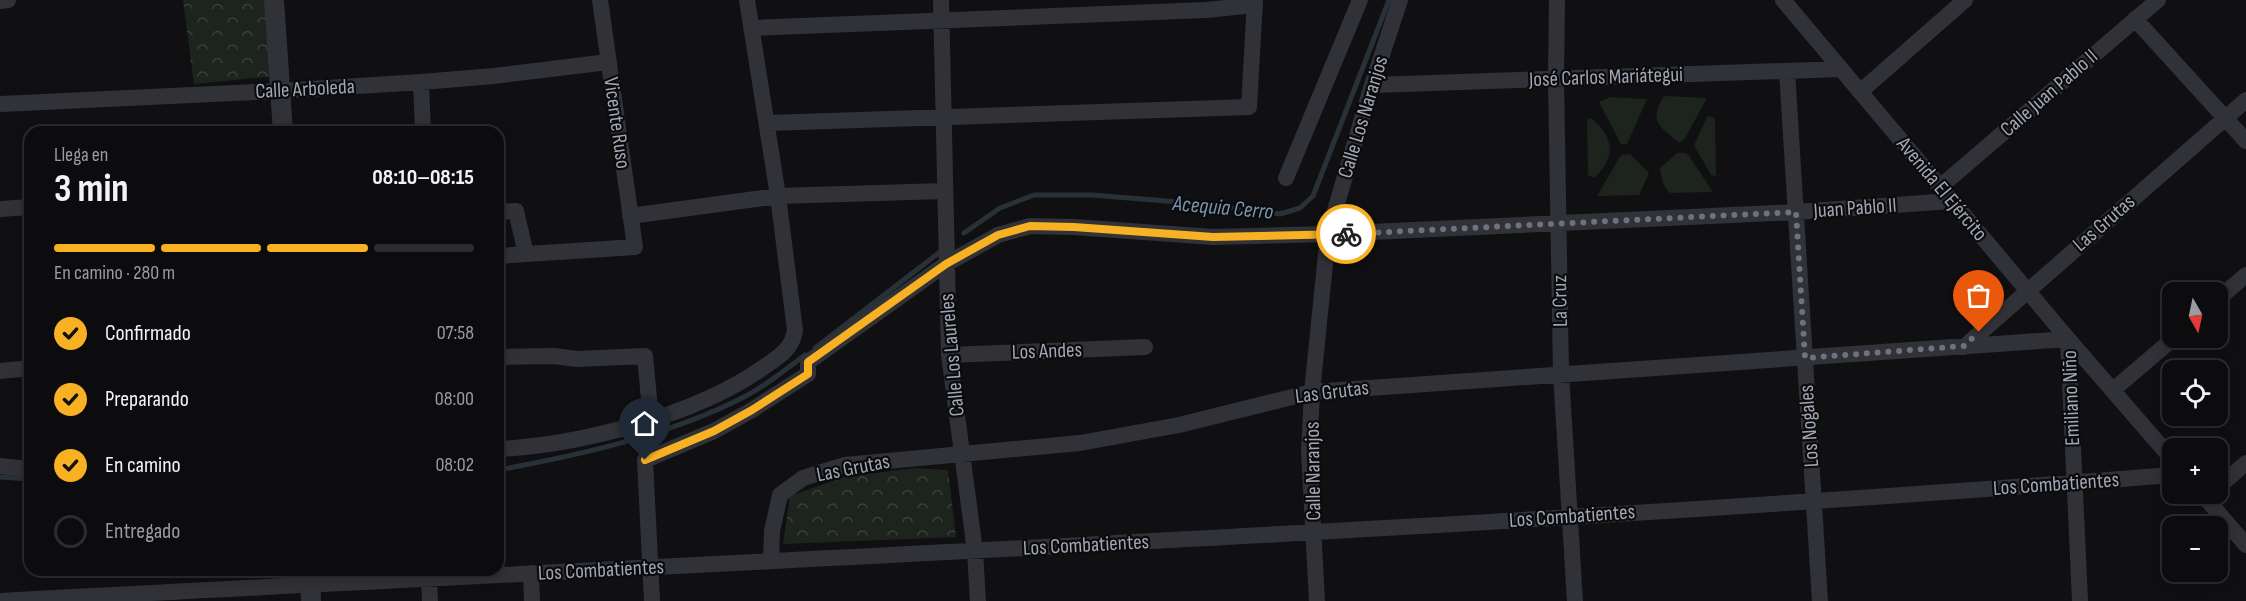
<!DOCTYPE html>
<html lang="es">
<meta charset="utf-8">
<style>
body{margin:0;font-family:"Sofia Sans Condensed",sans-serif;background:#1a1a1c;color:#f1f3f6;height:100vh;display:flex;flex-direction:column;font-size:22px;white-space:nowrap}
*{box-sizing:border-box;margin:0}
p{font-size:20px;color:#9a9b9e}
.icon{flex:none;width:33px;height:33px;fill:none;stroke:currentColor;stroke-width:2;stroke-linecap:round;stroke-linejoin:round}
.map{position:relative;flex:1;overflow:hidden}
.drawer{position:absolute;left:24px;top:126px;width:480px;height:450px;display:flex;flex-direction:column;background:#0c0c0e;border-radius:18px;box-shadow:0 3px 15px #0003,0 0 0 2px #2c2c2e}
.drawer>*{flex:none}
.needle{width:39px;rotate:171deg}
.buttons{position:absolute;left:2162px;top:282px;display:grid;gap:12px}
.buttons a{display:grid;place-items:center;width:66px;height:66px;border-radius:12px;background:#0c0c0e;box-shadow:0 3px 15px #0003,0 0 0 2px #2c2c2e;font-size:30px}
.pin{position:absolute;display:grid;place-items:center;width:51px;height:51px;color:#fff;margin:-62px -26px;border-radius:50% 50% 50% 0;rotate:-45deg;box-shadow:0 0 6px #0007}
.pin .icon{rotate:45deg}
.courier{position:absolute;display:grid;place-items:center;width:60px;height:60px;margin:-30px;border:4px solid #f8b122;border-radius:50%;background:#fff;color:#222;box-shadow:0 2px 8px #0007}
.headline em{font-style:normal;font-weight:700}
.headline div{display:flex;flex-direction:column-reverse}
.headline{display:flex;align-items:center;justify-content:space-between;height:102px;padding:0 30px}
h1{font-size:39px;font-weight:700;line-height:45px}
.bar{display:grid;grid-template-columns:repeat(4,1fr);gap:9px 6px;align-content:center;height:72px;padding:0 30px}
.bar i{height:8px;border-radius:4px;background:#2c2c2e}
.bar .active{background:#f8b122}
.bar p{grid-column:span 4}
ol{padding:0 30px;list-style:none}
li{display:flex;align-items:center;gap:18px;height:66px}
li p{margin-inline-start:auto}
li .icon{padding:6px;border-radius:50%;background:#f8b122;color:#111;stroke-width:4}
li:last-child{color:#9a9b9e}
li i{width:33px;height:33px;border:3px solid #2c2c2e;border-radius:50%}
.map>svg:first-child{display:block}
.green{fill:#1c241d}
.park{fill:url(#park-crowns)}
.lines{fill:none;stroke-linecap:round;stroke-linejoin:round}
.stream{stroke:#283137;stroke-width:5}
.minor{stroke:#313237;stroke-width:16}
.tertiary{stroke:#313237;stroke-width:20}
.done{stroke:#6e727b;stroke-width:6;stroke-dasharray:0 10.8}
.route{stroke:#f8b122;stroke-width:8}
.labels{text-anchor:middle;dominant-baseline:central;stroke-width:4.5;stroke-linejoin:round;paint-order:stroke}
.street-label{font-size:21px;fill:#a1a6b3;stroke:#0b0b0d}
.water-label{font-size:22px;font-style:italic;fill:#7695b0;stroke:#0b0b0d}
</style>
<div class="map">
<svg width="2246" height="601" viewBox="0 0 2246 601">
<defs>
<pattern id="park-crowns" width="20" height="18" patternUnits="userSpaceOnUse" patternTransform="scale(1.5)"><rect width="20" height="18" fill="#1c241d"/><path d="M2 6a3 3 0 1 1 6 0M12 15a3 3 0 1 1 6 0" fill="none" stroke="#3a413b"/></pattern>
</defs>
<rect width="100%" height="100%" fill="#101012"/>
<path class="green" d="M1664 96 1707 98 1685 138 1681 142H1678C1658 125 1649 121 1664 96Z
M1610 97 1647 99 1627 144H1621L1599 102Z
M1708 115 1715 119 1716 176 1711 175 1694 145Z
M1591 118C1614 138 1617 156 1594 178L1588 175 1587 120Z
M1677 153H1686L1689 156 1713 192 1670 193C1663 186 1661 178 1660 168Z
M1630 154 1649 173 1639 195 1597 196 1621 155Z"/>
<path class="park" d="M183 0H270L276 76 194 84Z
M914 468 948 470 956 537 783 544 790 496 844 477Z"/>
<g class="lines">
<path class="stream" d="M964 233 1000 208 1034 195H1092L1191 203 1280 214 1300 208 1313 196 1389 0
M815 348 940 252
M498 470C580 455 670 435 744 397 766 386 785 370 805 355
M0 477 30 479"/>
<path class="minor" d="M941 0 949 355 975 551 978 601
M1557 0 1556 79 1561 374 1575 601
M1783 0 2068 339 2172 459
M0 1 8 0
M2135 19 2246 141
M751 28 1206 10 1255 5
M1787 71 1820 601
M421 82 423 132
M1372 85 1841 69
M1860 92 1965 0
M0 104 280 91 421 82 494 76 608 62
M767 123 1249 107 1255 0
M1286 178 1360 0
M1940 187 2158 0
M0 209 30 207
M498 212 516 211 526 254
M630 216 778 196 944 191
M498 256 635 247 600 0
M2217 300 2246 275
M1964 347 2246 100
M949 355 1145 347
M498 357 554 356 577 359 645 356 651 420
M0 371 30 368
M2113 390 2174 338
M498 449C581 445 696 415 764 367 779 357 793 348 795 330L778 196 747 0
M0 466 30 469
M2217 488 2246 463
M2202 494 2246 545
M771 561 772 531 780 495 803 478 845 465 1080 443 1179 425 1312 392 2068 339 2080 601
M531 573 532 601
M429 578 430 601
M0 601C724 562 1449 532 2172 475
M652 601 645 460 714 431 752 410 808 374V362L946 264 998 235 1030 226 1074 227 1213 237 1328 234 1796 212 1952 201
M1317 601 1309 452 1312 392 1328 234 1372 85 1400 0"/>
<path class="tertiary" d="M274 0 283 132
M310 570 311 601"/>
</g>
<g class="lines">
<path class="done" d="M1346 234 1796 212 1805 358 1964 346 1979 332"/>
<path class="route" d="M645 460 714 431 752 410 808 374V362L946 264 998 235 1030 226 1074 227 1213 237 1346 234"/>
</g>
<g class="labels">
<g class="street-label">
<text transform="translate(1606 77) rotate(-2)">José Carlos Mariátegui</text>
<text transform="translate(305 89) rotate(-3)">Calle Arboleda</text>
<text transform="translate(2049 93) rotate(-41)">Calle Juan Pablo II</text>
<text transform="translate(1363 117) rotate(-73)">Calle Los Naranjos</text>
<text transform="translate(617 123) rotate(82)">Vicente Ruso</text>
<text transform="translate(1942 189) rotate(50)">Avenida El Ejército</text>
<text transform="translate(1855 208) rotate(-4)">Juan Pablo II</text>
<text transform="translate(2104 223) rotate(-41)">Las Grutas</text>
<text transform="translate(1560 301) rotate(-91)">La Cruz</text>
<text transform="translate(1047 351) rotate(-2)">Los Andes</text>
<text transform="translate(952 355) rotate(-95)">Calle Los Laureles</text>
<text transform="translate(1332 392) rotate(-7)">Las Grutas</text>
<text transform="translate(2071 398) rotate(-92)">Emiliano Niño</text>
<text transform="translate(1809 426) rotate(-94)">Los Nogales</text>
<text transform="translate(853 468) rotate(-11)">Las Grutas</text>
<text transform="translate(1313 471) rotate(-91)">Calle Naranjos</text>
<text transform="translate(2056 484) rotate(-4)">Los Combatientes</text>
<text transform="translate(1572 516) rotate(-4)">Los Combatientes</text>
<text transform="translate(1086 545) rotate(-3)">Los Combatientes</text>
<text transform="translate(601 570) rotate(-3)">Los Combatientes</text>
</g>
<g class="water-label">
<text transform="translate(1223 208) rotate(5)">Acequia Cerro</text>
</g>
</g>
</svg>
<div class="buttons">
<a><svg class="needle" viewBox="-14 -14 28 28"><path d="M0-13l5 13h-10z" fill="#e53935"/><path d="M0 13l5-13h-10z" fill="#9a9b9e"/></svg></a>
<a><svg class="icon" aria-label="locate" viewBox="0 0 24 24"><circle cx="12" cy="12" r="6"/><path d="M12 2v4M12 18v4M2 12h4M18 12h4"/></svg></a>
<a>+</a>
<a>−</a>
</div>
<div class="pin" style="left:1979px;top:332px;background:#ea580c"><svg class="icon" aria-label="bag" viewBox="0 0 24 24"><path d="M5 8h14l-1 12H6zM9 8a3 3 0 0 1 6 0"/></svg></div>
<div class="pin" style="left:645px;top:460px;background:#1f2937"><svg class="icon" aria-label="home" viewBox="0 0 24 24"><path d="M3 11l9-7 9 7M6 9v11h12V9"/></svg></div>
<div class="courier" style="left:1346px;top:234px"><svg class="icon" aria-label="bike" viewBox="0 0 24 24"><circle cx="6" cy="16" r="4"/><circle cx="18" cy="16" r="4"/><path d="M6 16l4-8h5l3 8M10 8l3 8H6M13 5h3"/></svg></div>
<section class="drawer">
<div class="headline"><div><h1>3 min</h1><p>Llega en</p></div><em>08:10–08:15</em></div>
<div class="bar"><i class="active"></i><i class="active"></i><i class="active"></i><i></i><p>En camino · 280 m</p></div>
<ol>
<li><svg class="icon" aria-label="check" viewBox="0 0 24 24"><path d="M5 12l5 5 9-10"/></svg>Confirmado<p>07:58</p></li>
<li><svg class="icon" aria-label="check" viewBox="0 0 24 24"><path d="M5 12l5 5 9-10"/></svg>Preparando<p>08:00</p></li>
<li><svg class="icon" aria-label="check" viewBox="0 0 24 24"><path d="M5 12l5 5 9-10"/></svg>En camino<p>08:02</p></li>
<li><i></i>Entregado</li>
</ol>
</section>
</div>
